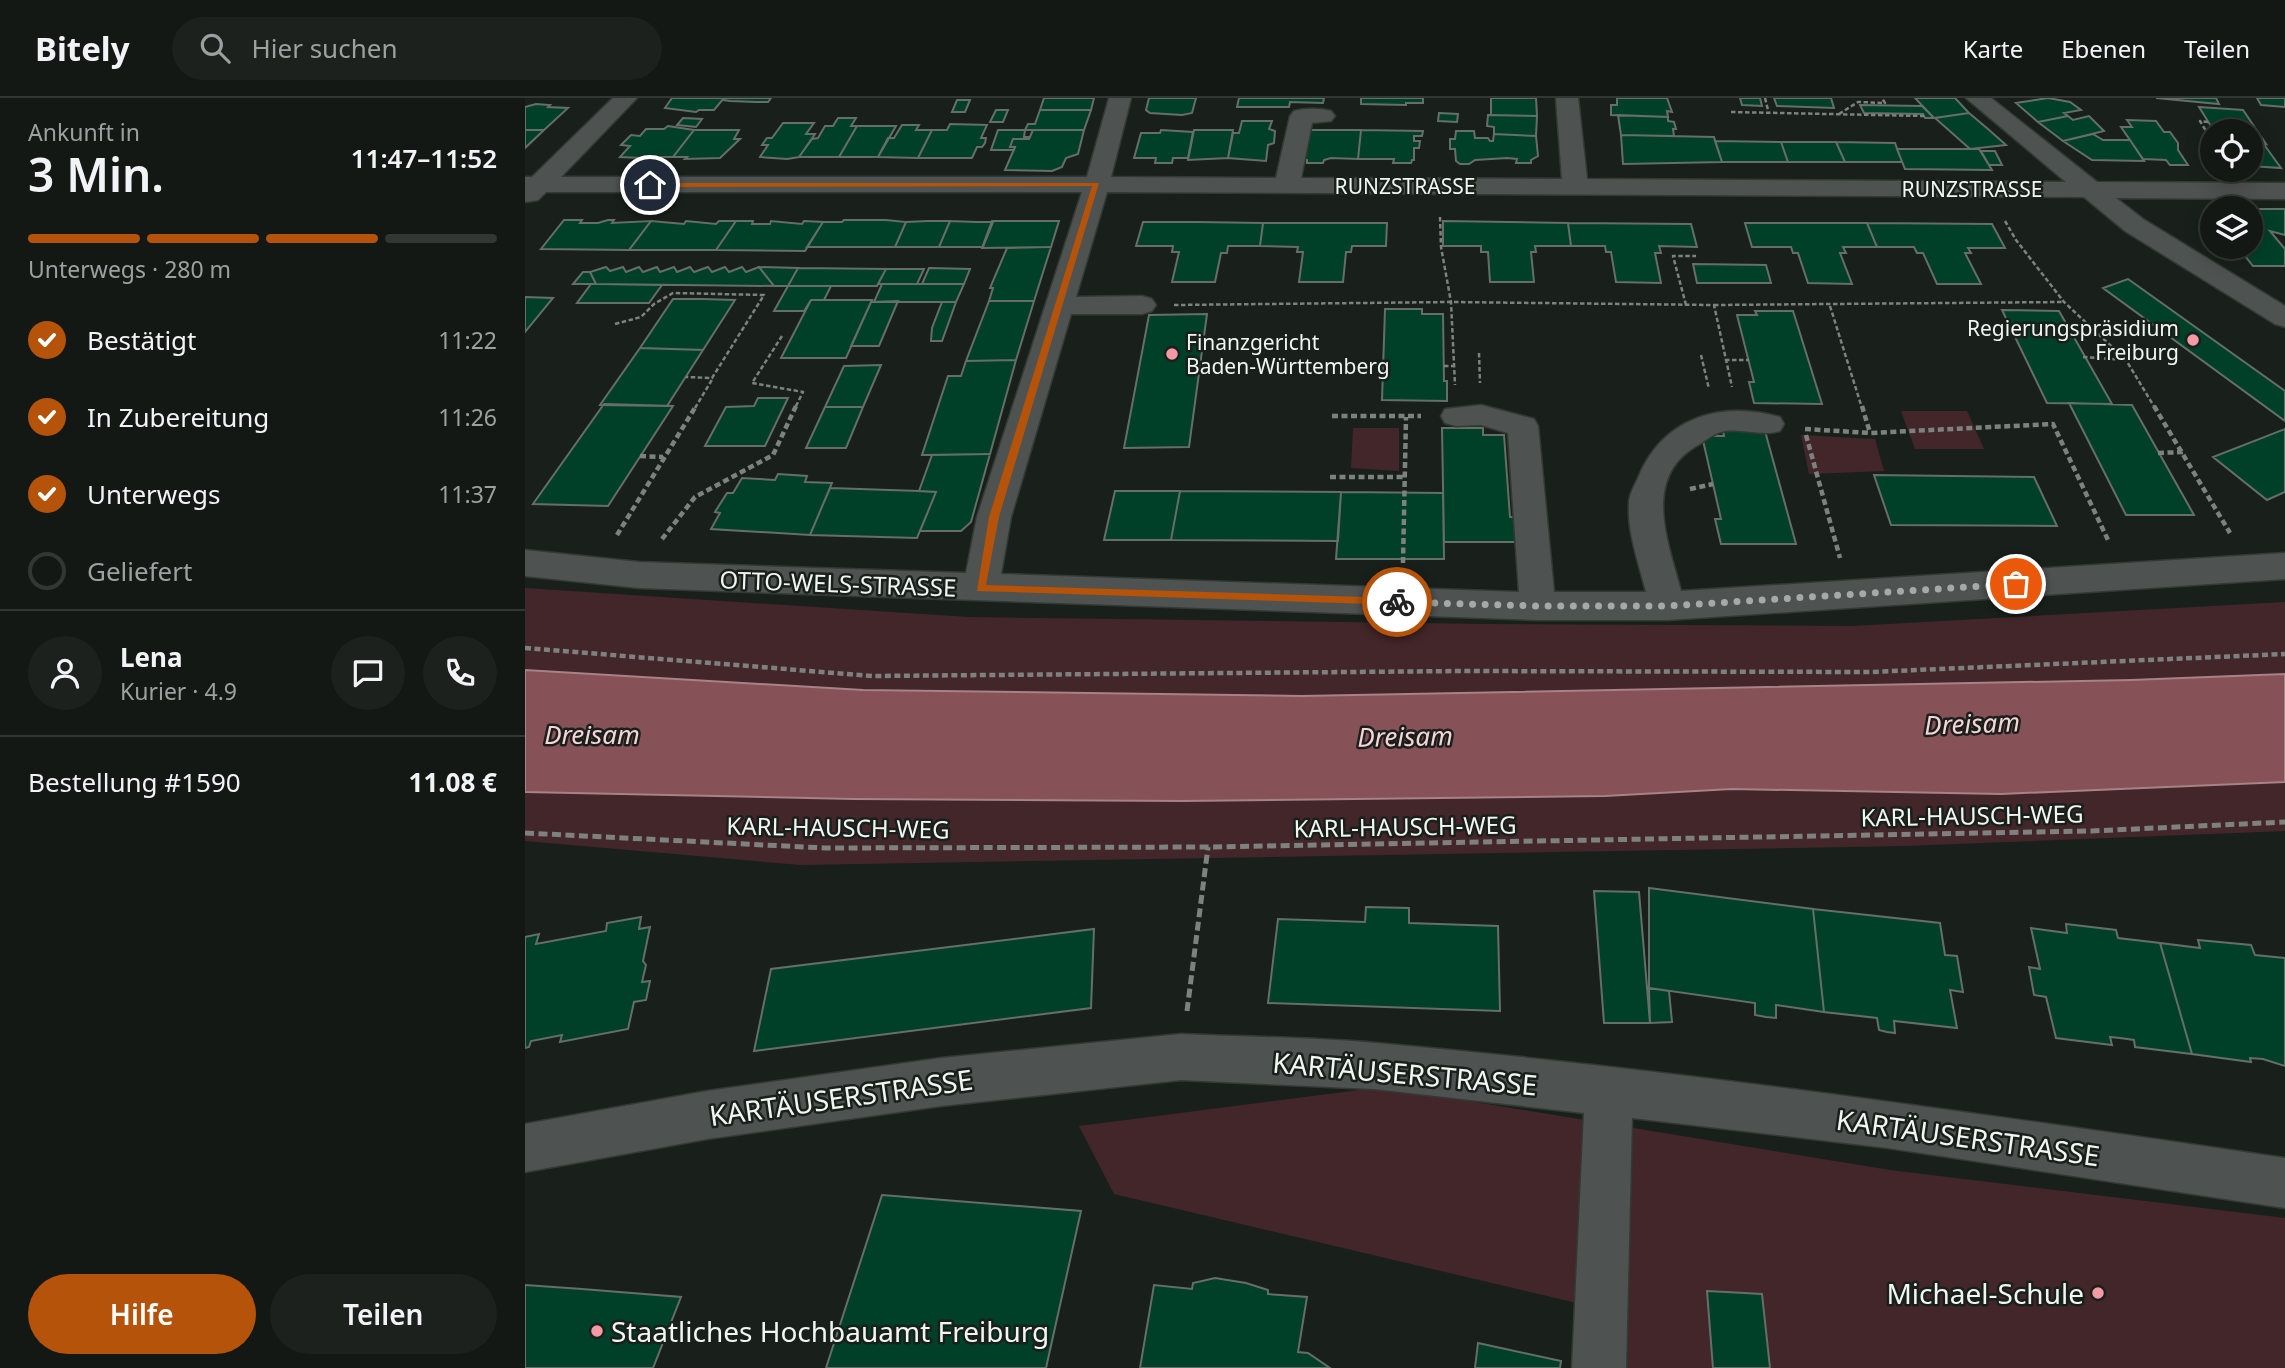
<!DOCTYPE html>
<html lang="de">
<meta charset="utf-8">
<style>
body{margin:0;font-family:"Noto Sans",sans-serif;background:#1c211e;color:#f1f3f6;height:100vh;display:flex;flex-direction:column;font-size:26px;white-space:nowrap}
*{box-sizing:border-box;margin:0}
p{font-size:23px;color:#9da0a0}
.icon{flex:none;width:38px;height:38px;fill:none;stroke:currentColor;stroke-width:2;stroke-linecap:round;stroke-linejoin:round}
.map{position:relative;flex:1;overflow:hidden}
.details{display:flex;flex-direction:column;background:#131815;width:525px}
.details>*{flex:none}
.tools{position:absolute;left:1675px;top:21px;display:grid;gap:14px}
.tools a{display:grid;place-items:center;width:63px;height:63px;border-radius:50%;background:#131815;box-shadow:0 4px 18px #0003,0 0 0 2px #323734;font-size:35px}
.pin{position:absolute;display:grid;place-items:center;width:60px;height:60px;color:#fff;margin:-30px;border:4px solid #fff;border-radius:50%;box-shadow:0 2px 7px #0007}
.courier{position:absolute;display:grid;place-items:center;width:70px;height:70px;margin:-35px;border:5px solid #b45309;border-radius:50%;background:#fff;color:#222;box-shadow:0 2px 9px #0007}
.head em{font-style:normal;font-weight:600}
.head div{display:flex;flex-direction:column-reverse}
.head{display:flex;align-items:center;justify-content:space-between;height:119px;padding:0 28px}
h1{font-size:46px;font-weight:600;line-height:52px}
.bar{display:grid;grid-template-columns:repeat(4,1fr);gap:10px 7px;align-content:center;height:84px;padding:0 28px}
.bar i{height:9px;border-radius:5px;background:#323734}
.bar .on{background:#b45309}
.bar p{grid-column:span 4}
.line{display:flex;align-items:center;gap:18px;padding:0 28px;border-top:2px solid #323734}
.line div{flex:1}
.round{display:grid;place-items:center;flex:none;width:74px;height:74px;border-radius:37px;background:#1c211e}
ol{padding:0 28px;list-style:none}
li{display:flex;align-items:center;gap:21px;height:77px}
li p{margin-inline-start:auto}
li .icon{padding:7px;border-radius:50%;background:#b45309;color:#fff;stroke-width:4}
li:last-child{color:#9da0a0}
li i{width:38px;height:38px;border:4px solid #323734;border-radius:50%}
.cta{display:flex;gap:14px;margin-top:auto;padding:14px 28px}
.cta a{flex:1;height:80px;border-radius:42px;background:#b45309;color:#fff;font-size:28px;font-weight:600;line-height:80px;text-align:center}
.cta a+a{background:#1c211e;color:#f1f3f6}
header{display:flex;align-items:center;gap:42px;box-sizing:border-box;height:98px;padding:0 35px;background:#131815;border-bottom:2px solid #323734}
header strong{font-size:33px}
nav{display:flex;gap:38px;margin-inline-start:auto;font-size:24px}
.search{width:490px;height:63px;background:#1c211e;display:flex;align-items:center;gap:18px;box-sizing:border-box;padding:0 24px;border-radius:38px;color:#9da0a0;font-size:26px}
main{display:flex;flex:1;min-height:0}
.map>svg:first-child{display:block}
.green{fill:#43262a}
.water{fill:#875158;stroke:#a78286;stroke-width:2}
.building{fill:#003f28;stroke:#666e69;stroke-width:2}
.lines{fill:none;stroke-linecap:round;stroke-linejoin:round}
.minor-casing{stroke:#333a36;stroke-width:3}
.path-far2{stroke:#7d827f;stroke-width:2.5;stroke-dasharray:4.5 2.5;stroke-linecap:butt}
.path-far1{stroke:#7d827f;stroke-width:4.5;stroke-dasharray:6 3.5;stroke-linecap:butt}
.path{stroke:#7d827f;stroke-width:5;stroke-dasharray:9 4.5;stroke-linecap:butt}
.minor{fill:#4e5250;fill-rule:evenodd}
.route{fill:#b45309}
.done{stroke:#a5aaa8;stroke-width:7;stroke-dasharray:0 12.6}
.poi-dot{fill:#f49aa5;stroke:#19201c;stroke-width:2.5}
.labels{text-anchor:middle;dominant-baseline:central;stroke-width:5;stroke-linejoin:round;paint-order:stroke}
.far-street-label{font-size:21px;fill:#f1f5f3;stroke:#19201c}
.far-poi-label{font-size:21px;fill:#f1f5f3;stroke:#19201c;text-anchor:end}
.street-label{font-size:24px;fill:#f1f5f3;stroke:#19201c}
.water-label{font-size:26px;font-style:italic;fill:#f9d4d7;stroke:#19201c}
.near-street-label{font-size:28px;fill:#f1f5f3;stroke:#19201c}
.near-poi-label{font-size:28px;fill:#f1f5f3;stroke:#19201c;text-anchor:end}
</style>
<header>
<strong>Bitely</strong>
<div class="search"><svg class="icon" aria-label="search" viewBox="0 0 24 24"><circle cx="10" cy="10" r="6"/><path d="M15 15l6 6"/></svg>Hier suchen</div>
<nav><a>Karte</a><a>Ebenen</a><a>Teilen</a></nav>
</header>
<main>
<section class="details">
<div class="head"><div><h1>3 Min.</h1><p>Ankunft in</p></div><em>11:47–11:52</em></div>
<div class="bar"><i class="on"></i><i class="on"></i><i class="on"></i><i></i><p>Unterwegs · 280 m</p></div>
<ol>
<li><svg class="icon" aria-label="check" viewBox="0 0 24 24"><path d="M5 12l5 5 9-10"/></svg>Bestätigt<p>11:22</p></li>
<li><svg class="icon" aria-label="check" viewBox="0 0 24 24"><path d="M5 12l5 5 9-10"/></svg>In Zubereitung<p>11:26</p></li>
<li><svg class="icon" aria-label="check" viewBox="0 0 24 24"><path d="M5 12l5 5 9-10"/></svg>Unterwegs<p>11:37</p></li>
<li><i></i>Geliefert</li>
</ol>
<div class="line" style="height:126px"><a class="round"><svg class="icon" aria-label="person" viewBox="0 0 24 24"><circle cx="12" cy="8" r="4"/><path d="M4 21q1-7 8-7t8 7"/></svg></a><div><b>Lena</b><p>Kurier · 4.9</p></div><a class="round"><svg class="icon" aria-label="chat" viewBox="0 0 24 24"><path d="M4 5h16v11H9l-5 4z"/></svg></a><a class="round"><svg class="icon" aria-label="phone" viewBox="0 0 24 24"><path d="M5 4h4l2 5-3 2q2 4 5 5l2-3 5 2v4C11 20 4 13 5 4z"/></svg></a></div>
<div class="line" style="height:91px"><div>Bestellung #1590</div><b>11.08 €</b></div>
<div class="cta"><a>Hilfe</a><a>Teilen</a></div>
</section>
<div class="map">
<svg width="1760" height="1270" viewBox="0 0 1760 1270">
<rect width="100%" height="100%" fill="#19201c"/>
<path class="green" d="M1376 313H1442L1459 351H1390Z
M828 330H874V373L826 370Z
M1276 337 1350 341 1359 373 1284 376Z
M0 490 443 519 959 526 1327 528 1760 504V733L1379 748 275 767 0 743Z
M858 989 1365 1072 1760 1120V1270H1087L1073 1210 589 1096 554 1028Z"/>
<path class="water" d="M0 572 338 592 777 598 1606 582 1760 576V684L1476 696 1207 691 1080 698 657 703 328 701 0 694Z"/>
<path class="building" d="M147 0H199L189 12H174L171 14 140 10Z
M199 0H246L243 4H231L205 3 198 2Z
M519 0H569L566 12H515Z
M624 0H671L667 15 657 17 625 15 621 12Z
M714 0H799L798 5 765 4 764 9H712Z
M836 0H898V5H881V7L836 6Z
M966 0H1011L1012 18 966 17Z
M1092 0H1142L1147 14 1142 13 1143 19 1086 17V7H1092Z
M1215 0H1235L1237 8 1217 7Z
M1249 0H1306L1309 10 1252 8Z
M1390 0H1430L1444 15 1409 20Z
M1523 0 1545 4 1556 12 1539 15 1543 18 1513 24 1491 5Z
M1631 0H1691L1694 6Z
M1732 0H1760V9L1736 7Z
M432 2H445L440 14H427Z
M11 6 25 7 23 9 43 10 19 32H0V9Z
M1335 7 1397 8 1409 20H1400L1398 16 1339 15Z
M1674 9 1718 12 1737 40 1726 39V33H1689Z
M471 12H483L478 24H465Z
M515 12H566L559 32H500L503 26H510Z
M914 15 933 16 932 24 913 23Z
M1444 15 1463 31 1481 47 1445 51 1410 20Z
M963 17 1012 18 1011 38 969 36V29L962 28Z
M1093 17 1143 19V23L1149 24 1151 31H1148L1149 38 1096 37Z
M1543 18 1548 22 1564 18 1579 33 1538 43 1513 24Z
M158 20 177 21 171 29 152 27Z
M313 20H331L326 28H332L314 59H274L287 41 293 40 300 28H308Z
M1602 22 1631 23 1639 34H1645L1653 45V52L1663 67H1645L1641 62 1618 61 1596 29H1607Z
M717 23H747L744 31 750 33 749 45 743 47 741 63 703 60 708 35H714Z
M258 25H289L281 36H290L274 59 262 61 235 59 243 47H237L239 44 242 40H247Z
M425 26 462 27 456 40H461L460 45 457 49H452L447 60H393L407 32H422Z
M377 27H394L391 32H407L393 60 353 59 363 40H369Z
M143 28 169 32 148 59H136L133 64H112L116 60 95 59 105 48 96 47 106 37 115 38 121 31H139Z
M332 28H371L353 59H314Z
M0 32H19L0 50Z
M169 32H214L209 41H215L195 60 160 61 162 59H148Z
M473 32H500L499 39H505L504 41H488L485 49H490L489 52H466Z
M508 32H559L553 56 541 60 537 69 527 73 480 72 490 49H485L488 41H504Z
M636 32 668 34 663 60H648L647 65H630L631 60H609L616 35H635Z
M669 32H708L703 60 663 62Z
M783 32H836L833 61 806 60 799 62 798 65H782V62L779 61Z
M836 32 898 33 897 38H889V43H895L894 50H889V62H887L886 65H868L869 61H833Z
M931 33H949L950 40H963L965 43H968L969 36 1011 38 1013 58 1006 62V65H991L992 61 982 60 950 62 944 66H935L931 63 930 51H925V41H930Z
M1568 36 1578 42H1605L1619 63 1567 62 1538 43Z
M1096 37 1189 39 1197 64 1098 66Z
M1726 39 1737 40 1741 46 1738 45 1756 70 1726 68Z
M1190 43 1256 44 1263 64H1197Z
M1256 44H1311L1320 64H1263Z
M1311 44 1370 45 1377 64H1320Z
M1372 51H1454L1467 72 1380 71Z
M1456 53H1470L1477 67H1464Z
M1726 111H1760V137L1745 133 1760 151V168H1728L1713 149H1726Z
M39 122H57L55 125H73L83 122H89L87 125 126 123 104 152 16 151Z
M319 122H361L381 124 370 149H282L298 124H317Z
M126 123 159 126 161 123 191 126 194 123H211L191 152H104Z
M211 123H228L227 126H245L246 123 277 126 279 123 298 124 280 153 191 152Z
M403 123H425L414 149H370L381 124Z
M425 123 451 124H468L458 149H414Z
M467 123H534L526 149 457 150Z
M918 123 1043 125 1046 148H1010L1011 154H1006L1009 184H965L963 154H956V148H918Z
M618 124H672L738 125 735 148H703L702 155H696L690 184H647L654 154H647L648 148H611Z
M738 125H862L861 148H827L826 154H821L818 184H774L778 154H772L773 149 735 148Z
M1043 125 1166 126 1172 149 1134 148 1136 155H1130L1136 185 1091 184 1086 154H1081L1080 148H1046Z
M1220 125H1342L1352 149H1318L1321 155H1315L1327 186 1283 185 1273 155H1268L1266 149H1227Z
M1342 125 1467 126 1480 150H1443L1446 155H1440L1456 186H1412L1398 155H1392L1389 149H1352Z
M526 149 509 203H464L468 190H465L482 150Z
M1168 166 1241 167 1246 185H1172Z
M81 169 85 173 98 169 101 174 114 169 118 174 132 169 135 174 149 169 152 174 165 169 169 174 183 169 187 174 200 169 204 174 217 169 221 174 234 169 249 188 71 186 65 174Z
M234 169 273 170 263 188H249Z
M273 170 361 171 352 188H263Z
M404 170 445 171 439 186H397Z
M361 171H399L392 186H353Z
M58 174H65L71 186H48Z
M1603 181 1760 293V323L1578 190Z
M66 186H71L137 187 124 205H52Z
M357 186H439L431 204H349Z
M263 188H306L299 202H286L279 213H249Z
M0 199 28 200 0 234Z
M148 201H177L210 202 178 252 115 250Z
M286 202H347L321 260H256Z
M373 203 354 248H326L346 204Z
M464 203H509L491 262 441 263Z
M417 204H431L417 243H406L407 230Z
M860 211H897V216H918L919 283H922V303L857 302Z
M1477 212 1534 213 1587 306 1522 305Z
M1230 213H1268L1297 306 1229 305 1224 284H1229L1212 217H1232Z
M682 216 664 349 599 350 624 217Z
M115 250 178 252 142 308 75 307Z
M491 262 465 356 397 357 423 278H436L441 263Z
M356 267 338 309H300L319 268Z
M233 300H263L240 348H180L201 309 229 308Z
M1544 305 1607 307 1669 417H1601Z
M79 306 148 308 83 408 8 406Z
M300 309H338L321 350H281Z
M917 330H958V337H979L985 419H992L994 444H919Z
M1760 331V394L1742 402 1688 359Z
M1198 333H1240L1271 446H1196L1190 421H1196L1177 338H1199Z
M465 356 446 424 436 433H395L411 394 394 393 407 357Z
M253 376 282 378 280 384 307 385 285 437 186 431 195 415 190 414 202 395H208L217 380 250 382Z
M1349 377 1509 379 1532 428 1366 427Z
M305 390 394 393 411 394 392 440 285 437Z
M590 393H655L646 442H579Z
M655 393 816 394 813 443 646 442Z
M816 394 918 395 919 461H811Z
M1124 790 1288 811 1299 914 1251 907V920L1241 919 1230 917V905L1124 890Z
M1069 793 1114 794 1125 925H1079Z
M841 809 884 810V825L973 828 975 913 743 905 753 821 840 824Z
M1288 811 1415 825 1420 857 1432 858 1438 894 1425 892 1432 930 1369 923 1370 935 1362 934 1354 932 1352 920 1299 914Z
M116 819 114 831 125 829 118 863 121 867 117 884 125 883 121 902 109 904 103 931 35 944 37 937 6 943 4 949 0 950V839L14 836 11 846 81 833 82 825Z
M1541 826 1591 832 1593 840 1635 845 1667 956 1610 949 1609 942 1595 940 1585 939 1587 947 1531 940 1521 899 1509 897 1504 869 1515 871 1506 830 1542 835Z
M569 831 566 910 229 953 246 871Z
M1673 842 1726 847 1730 857 1760 860V968L1738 961 1725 960 1726 964 1667 956 1635 845 1675 850Z
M1124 890 1144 893 1147 924 1125 925Z
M357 1097 556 1113 521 1270H301Z
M690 1180 721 1185 743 1192V1196L782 1199 773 1254 783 1255 805 1270H615L629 1187 667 1191 668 1185Z
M0 1187 57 1191 156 1199 128 1270H0Z
M1182 1193 1237 1196 1245 1270H1188Z
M953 1245 1036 1263 1035 1270H950Z"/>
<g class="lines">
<defs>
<path id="minor" d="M88 0H112L36 79H562L584 0H606L586 79 751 80 765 18 769 13C781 10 794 10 806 13L810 18 806 23 787 25 776 80 1037 81 1031 0H1053L1062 81 1541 84 1441 0H1466L1572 84 1760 85V101L1591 100 1618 121 1760 208V229L1750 226 1600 133 1559 99 582 94 551 199 617 198 627 201 631 207 627 213 617 216H546L486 419 476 476 994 494 983 335 956 327 931 328 920 325 916 318 920 311 956 307 1009 321 1013 328 1029 494H1121C1114 466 1102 434 1104 405 1104 396 1110 387 1113 380 1137 320 1195 302 1255 319L1259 326 1255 333C1236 339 1214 329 1196 334 1188 336 1180 343 1173 347 1116 379 1143 444 1156 493L1760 455V481L1142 522H1013L114 490 0 478V452L114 464 441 475 452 419 557 94H21L13 102 0 104V79H7Z
M656 936C721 939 787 939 851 945 1156 972 1458 1016 1760 1060V1110L1363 1050 1107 1020 1101 1270H1047L1059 1015 849 991 656 982 416 1008 182 1041 0 1074V1026L182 993 416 960Z"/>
</defs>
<use href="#minor" class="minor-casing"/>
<path class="path-far2" d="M1240 0 1244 16
M1206 14 1399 18
M1314 16 1333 4 1360 5 1357 0
M1683 24 1675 23 1687 43
M915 119 916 149 926 204 930 287
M1480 123 1491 142 1539 204 1601 262 1630 310
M649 207 926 204 1189 207 1207 289
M1161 207 1148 158H1171
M1189 207 1538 204
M1305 208 1337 310
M90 226 116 219 129 206 148 195 239 197 187 280 161 279
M257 238 227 285 278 294 270 310
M954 255 955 285
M1176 257 1184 291
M1558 259 1601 262
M1200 262H1224
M919 268H930
M170 310 188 280"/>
<path class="path-far1" d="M1337 308 1345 335
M1629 308 1705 435
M807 318H896
M1280 331 1345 335 1528 326 1583 442
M1281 337 1315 460
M1633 355 1658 354
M115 358 138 359
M805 379H880
M1165 391 1188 386
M92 437 171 308
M137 441 170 399 248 357 271 308
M878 465 881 319
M0 550 347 578 940 573 1346 574 1760 556"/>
<path class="path" d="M0 735 300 750 683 749 1566 733 1760 724
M662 913 683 749"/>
<use href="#minor" class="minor"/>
</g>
<path class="route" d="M122 85H574L474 419 461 487 872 500 876 501V507L452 493 464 419 567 88 125 89Z"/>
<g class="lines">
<path class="done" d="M872 504 1013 508H1142L1491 486"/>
</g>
<g class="poi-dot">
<circle cx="1668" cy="242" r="7"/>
<circle cx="647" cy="256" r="7"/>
<circle cx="1573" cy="1195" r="7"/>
<circle cx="72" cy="1233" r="7"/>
</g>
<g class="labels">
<g class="far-street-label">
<text x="880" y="88">RUNZSTRASSE</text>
<text x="1447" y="91">RUNZSTRASSE</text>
</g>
<g class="far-poi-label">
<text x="1654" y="230">Regierungspräsidium<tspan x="1654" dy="24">Freiburg</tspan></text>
<text x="661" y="244" text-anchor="start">Finanzgericht<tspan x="661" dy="24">Baden-Württemberg</tspan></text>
</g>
<g class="street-label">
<text transform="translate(313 485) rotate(2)">OTTO-WELS-STRASSE</text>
<text transform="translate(1447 717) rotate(-1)">KARL-HAUSCH-WEG</text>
<text transform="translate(880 728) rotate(-1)">KARL-HAUSCH-WEG</text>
<text transform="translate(313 729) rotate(1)">KARL-HAUSCH-WEG</text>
</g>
<g class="water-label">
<text transform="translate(1447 625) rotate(-2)">Dreisam</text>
<text x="67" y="636">Dreisam</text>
<text transform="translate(880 638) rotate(-1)">Dreisam</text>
</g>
<g class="near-street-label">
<text transform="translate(880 975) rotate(5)">KARTÄUSERSTRASSE</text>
<text transform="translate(316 999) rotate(-8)">KARTÄUSERSTRASSE</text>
<text transform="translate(1443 1039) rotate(8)">KARTÄUSERSTRASSE</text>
</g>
<g class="near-poi-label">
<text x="1559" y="1195">Michael-Schule</text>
<text x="86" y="1233" text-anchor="start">Staatliches Hochbauamt Freiburg</text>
</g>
</g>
</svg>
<div class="tools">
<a><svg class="icon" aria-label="locate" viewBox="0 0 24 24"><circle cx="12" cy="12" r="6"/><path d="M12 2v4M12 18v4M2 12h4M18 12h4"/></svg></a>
<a><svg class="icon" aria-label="layers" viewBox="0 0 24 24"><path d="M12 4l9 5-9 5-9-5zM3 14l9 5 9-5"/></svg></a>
</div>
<div class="pin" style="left:1491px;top:486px;background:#ea580c"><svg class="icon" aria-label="bag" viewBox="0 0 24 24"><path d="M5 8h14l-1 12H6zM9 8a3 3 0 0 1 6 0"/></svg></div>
<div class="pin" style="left:125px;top:87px;background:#1f2937"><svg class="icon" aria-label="home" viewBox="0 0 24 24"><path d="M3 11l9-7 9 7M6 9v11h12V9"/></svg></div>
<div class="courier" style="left:872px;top:504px"><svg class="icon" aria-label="bike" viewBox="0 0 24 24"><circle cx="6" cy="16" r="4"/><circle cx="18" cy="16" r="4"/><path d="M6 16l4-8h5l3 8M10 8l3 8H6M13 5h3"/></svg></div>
</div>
</main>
